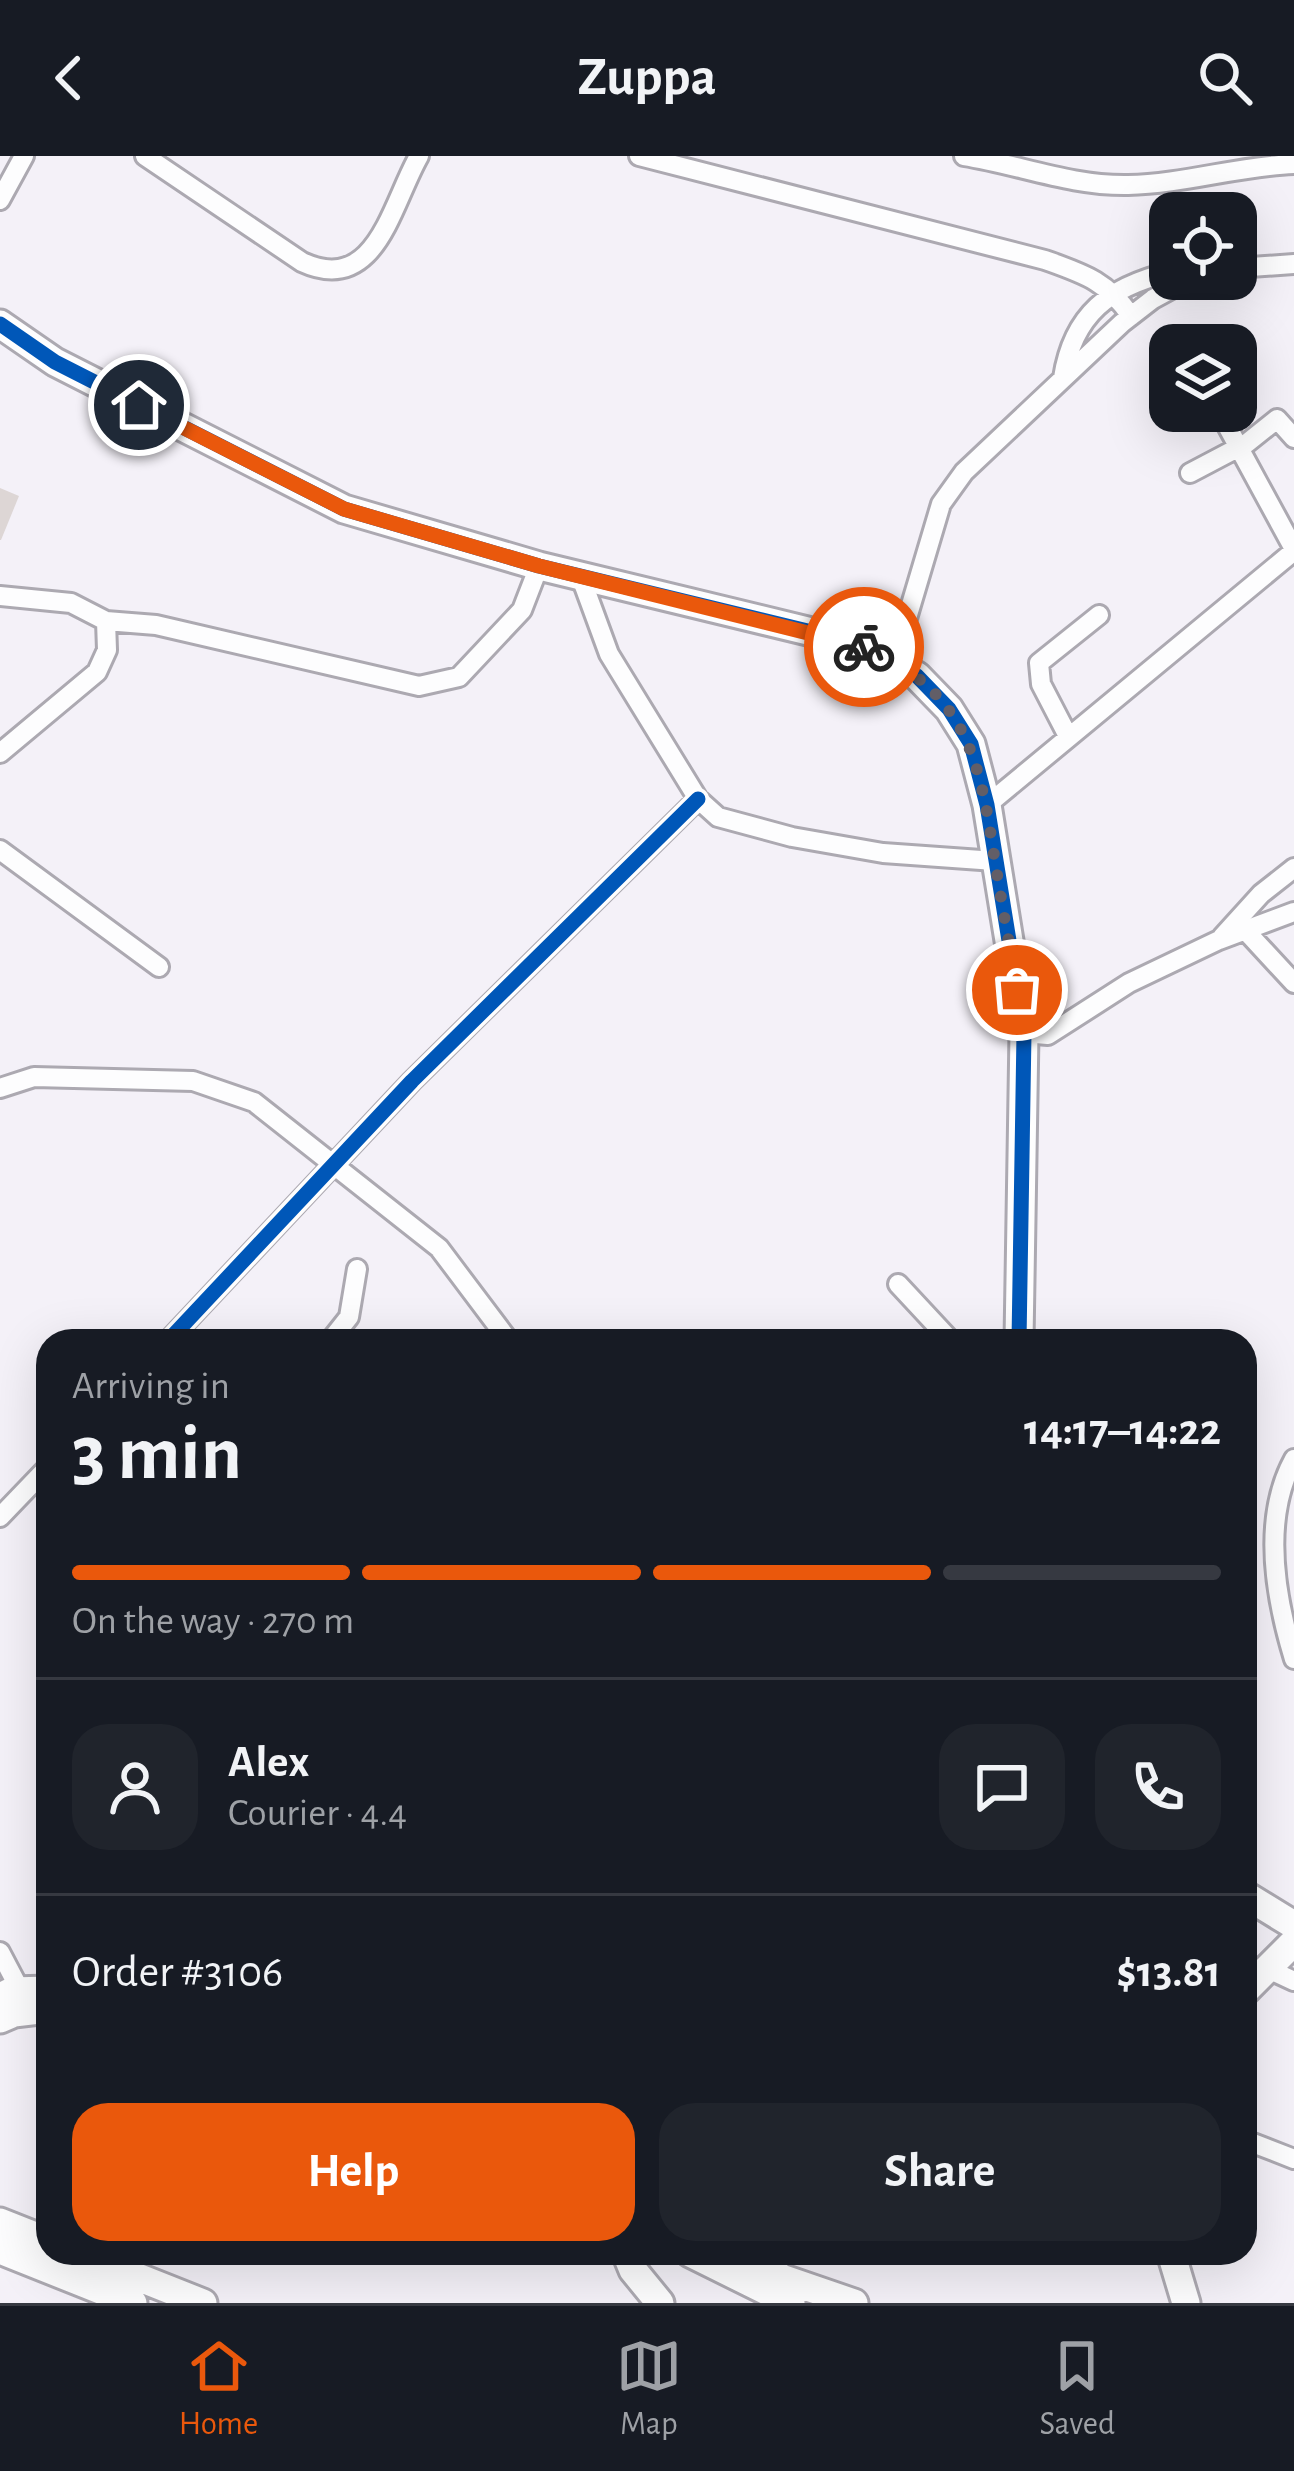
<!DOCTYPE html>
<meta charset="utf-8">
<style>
body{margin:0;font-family:"Alegreya Sans",sans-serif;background:#20242c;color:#f1f3f6;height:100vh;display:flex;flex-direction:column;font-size:45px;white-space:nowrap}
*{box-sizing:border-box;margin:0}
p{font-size:39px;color:#9ea1a6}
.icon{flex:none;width:66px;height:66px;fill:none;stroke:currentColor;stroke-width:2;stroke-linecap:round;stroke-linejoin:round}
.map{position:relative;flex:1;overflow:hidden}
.side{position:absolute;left:36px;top:1173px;width:1221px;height:936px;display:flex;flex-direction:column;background:#171b24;border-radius:36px;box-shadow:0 12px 48px #0002}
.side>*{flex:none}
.tools{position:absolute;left:1149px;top:36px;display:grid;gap:24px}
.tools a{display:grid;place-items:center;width:108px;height:108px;border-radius:24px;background:#171b24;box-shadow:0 12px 48px #0002;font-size:60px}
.pin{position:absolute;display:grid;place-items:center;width:102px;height:102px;color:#fff;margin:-51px;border:6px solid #fff;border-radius:50%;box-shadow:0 3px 12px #0007}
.courier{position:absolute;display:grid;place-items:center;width:120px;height:120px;margin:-60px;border:9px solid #ea580c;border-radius:50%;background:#fff;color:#222;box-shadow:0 3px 15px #0007}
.headline em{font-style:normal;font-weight:600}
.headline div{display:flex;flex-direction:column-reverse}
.headline{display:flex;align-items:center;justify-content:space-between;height:204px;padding:0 36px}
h1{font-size:78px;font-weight:600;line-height:90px}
.bar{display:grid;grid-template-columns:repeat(4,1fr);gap:18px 12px;align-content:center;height:144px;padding:0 36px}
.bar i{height:15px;border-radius:9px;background:#363941}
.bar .current{background:#ea580c}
.bar p{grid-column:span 4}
.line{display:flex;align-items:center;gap:30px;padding:0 36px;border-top:3px solid #363941}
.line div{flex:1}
.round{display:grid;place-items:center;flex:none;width:126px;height:126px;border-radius:36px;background:#20242c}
.button{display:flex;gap:24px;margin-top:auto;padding:24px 36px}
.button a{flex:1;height:138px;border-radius:36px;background:#ea580c;color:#fff;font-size:48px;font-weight:600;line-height:138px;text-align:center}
.button a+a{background:#20242c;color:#f1f3f6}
header{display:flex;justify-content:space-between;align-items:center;height:156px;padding:0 36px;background:#171b24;font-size:54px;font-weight:600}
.menu{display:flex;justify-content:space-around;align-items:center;height:168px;border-top:3px solid #363941;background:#171b24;font-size:33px;color:#9ea1a6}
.menu a{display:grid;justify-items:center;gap:6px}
.menu .current{color:#ea580c}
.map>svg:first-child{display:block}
.building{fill:#ddd6d5}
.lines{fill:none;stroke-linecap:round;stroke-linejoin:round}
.street-casing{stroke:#aca9b1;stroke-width:24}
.secondary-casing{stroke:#aca9b1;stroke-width:33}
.street{stroke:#fdfdfe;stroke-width:18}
.secondary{stroke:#fdfdfe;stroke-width:27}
.cycleway-casing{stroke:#fefefe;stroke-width:22}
.cycleway{stroke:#0057b8;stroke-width:15}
.done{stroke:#625e67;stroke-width:12;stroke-dasharray:0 21.6}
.route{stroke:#ea580c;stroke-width:15}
</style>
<header><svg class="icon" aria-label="back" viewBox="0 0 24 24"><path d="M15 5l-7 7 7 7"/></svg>Zuppa<svg class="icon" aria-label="search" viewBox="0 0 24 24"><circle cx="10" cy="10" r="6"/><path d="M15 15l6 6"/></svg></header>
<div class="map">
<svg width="1294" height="2147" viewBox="0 0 1294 2147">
<rect width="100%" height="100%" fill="#f4f1f8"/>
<path class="building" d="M0 332 19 340 1 384H0Z"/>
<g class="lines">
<defs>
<path id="street" d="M145 0 302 106C376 140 391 49 419 0
M639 0 1045 104C1084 118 1107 125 1131 160
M964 0C1020 9 1071 30 1128 29 1184 28 1238 10 1294 8
M0 44 24 0
M1236 112 1294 108
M1063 222C1073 158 1109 131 1170 116
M1219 255 1294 393
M1190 317 1247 287 1277 263 1294 282
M580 419 609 498 698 643 718 661 792 681 883 697 995 705
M0 440 71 447 106 465 107 494 97 516 0 597
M106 465 156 469 419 530 459 521 522 454 539 410
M894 506 941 348 964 316 1122 167 1153 143 1190 123
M1068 580 1041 528 1039 507 1099 459
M987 649 1294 395
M0 694 159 811
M1245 774 1294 827
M1222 781 1261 738 1294 712
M1024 877 1048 879 1129 827 1219 784 1294 756
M0 932 34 921 193 925 254 946 439 1092 509 1185
M898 1128 951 1185
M168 1185 412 925 698 643
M330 1185 349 1161 357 1113
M1294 1303C1261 1363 1275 1441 1294 1503
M0 1361 48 1311
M0 1796 20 1834
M1268 1813 1294 1825
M1245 1984 1294 2003
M770 2119 785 2097"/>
<path id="secondary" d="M0 168 55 206 344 353 539 410 853 486 886 501 917 520 949 553 971 588 987 649 1024 877 1019 1185
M1245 1739 1294 1769
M1245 1835 1294 1786
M0 1841 12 1835 48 1834
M0 1863 14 1857 48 1853
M0 2066 48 2085
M0 2094 133 2147
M77 2097 203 2147
M626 2097 633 2114 660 2147
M690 2097 791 2147
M728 2097 758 2114 854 2147
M1171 2097 1186 2147"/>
</defs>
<use href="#street" class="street-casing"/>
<use href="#secondary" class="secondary-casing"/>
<use href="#street" class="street"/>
<use href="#secondary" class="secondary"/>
<defs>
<path id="cycleway" d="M0 168 55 206 344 353 539 410 853 486 886 501 917 520 949 553 971 588 987 649 1024 877 1019 1185
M168 1185 412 925 698 643"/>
</defs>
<use href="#cycleway" class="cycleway-casing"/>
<use href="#cycleway" class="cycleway"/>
</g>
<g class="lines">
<path class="done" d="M864 491C968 535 980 606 995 706 1002 749 1010 792 1017 834"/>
<path class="route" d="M139 249 344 353 539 410 864 491"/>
</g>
</svg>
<div class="tools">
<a><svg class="icon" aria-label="locate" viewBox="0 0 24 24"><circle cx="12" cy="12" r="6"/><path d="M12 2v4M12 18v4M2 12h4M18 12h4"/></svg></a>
<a><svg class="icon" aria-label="layers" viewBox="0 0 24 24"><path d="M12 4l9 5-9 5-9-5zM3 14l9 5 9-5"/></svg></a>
</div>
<div class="pin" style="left:1017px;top:834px;background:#ea580c"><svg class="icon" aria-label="bag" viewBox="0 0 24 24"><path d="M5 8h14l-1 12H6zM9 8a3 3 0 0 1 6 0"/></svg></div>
<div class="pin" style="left:139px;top:249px;background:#1f2937"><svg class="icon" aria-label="home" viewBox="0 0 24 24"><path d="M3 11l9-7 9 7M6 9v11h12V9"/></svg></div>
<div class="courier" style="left:864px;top:491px"><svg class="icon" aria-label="bike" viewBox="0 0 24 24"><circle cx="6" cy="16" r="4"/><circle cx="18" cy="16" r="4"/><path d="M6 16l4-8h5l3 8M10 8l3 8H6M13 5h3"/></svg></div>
<section class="side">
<div class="headline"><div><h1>3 min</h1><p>Arriving in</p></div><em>14:17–14:22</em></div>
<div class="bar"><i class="current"></i><i class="current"></i><i class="current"></i><i></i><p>On the way · 270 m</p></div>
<div class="line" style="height:216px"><a class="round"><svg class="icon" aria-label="person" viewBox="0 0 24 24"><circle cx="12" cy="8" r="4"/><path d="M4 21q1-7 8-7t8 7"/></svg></a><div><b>Alex</b><p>Courier · 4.4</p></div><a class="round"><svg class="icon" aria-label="chat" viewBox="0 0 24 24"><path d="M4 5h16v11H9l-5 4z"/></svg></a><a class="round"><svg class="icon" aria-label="phone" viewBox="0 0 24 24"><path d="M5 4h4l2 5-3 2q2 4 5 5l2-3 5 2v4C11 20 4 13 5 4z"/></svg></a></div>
<div class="line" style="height:156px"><div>Order #3106</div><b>$13.81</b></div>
<div class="button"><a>Help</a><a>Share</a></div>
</section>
</div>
<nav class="menu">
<a class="current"><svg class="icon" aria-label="home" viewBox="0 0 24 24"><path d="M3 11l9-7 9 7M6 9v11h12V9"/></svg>Home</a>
<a><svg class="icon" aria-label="map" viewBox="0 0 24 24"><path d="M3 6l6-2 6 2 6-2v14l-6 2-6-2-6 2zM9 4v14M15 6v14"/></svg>Map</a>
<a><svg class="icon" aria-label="saved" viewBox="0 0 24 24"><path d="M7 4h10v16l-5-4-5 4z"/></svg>Saved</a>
</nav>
